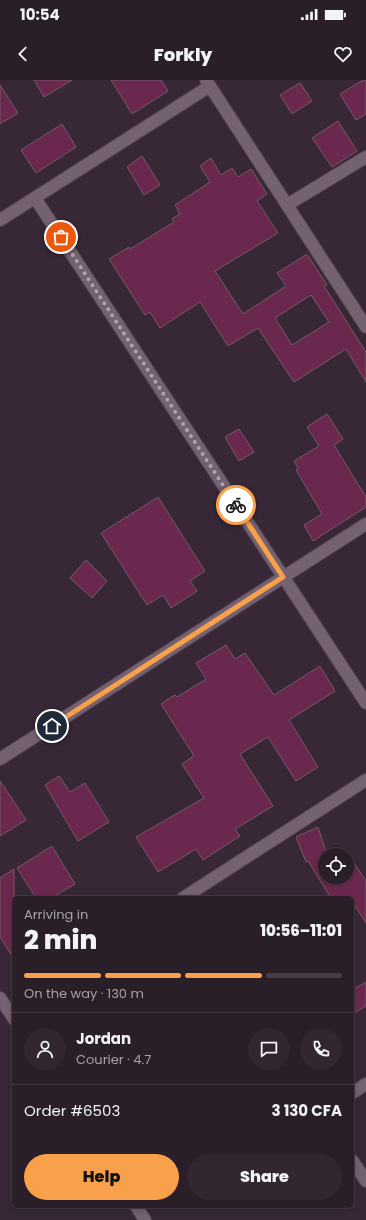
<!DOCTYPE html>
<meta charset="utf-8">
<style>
body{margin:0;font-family:Poppins,sans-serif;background:#322731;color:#f1f3f6;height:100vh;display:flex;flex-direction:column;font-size:15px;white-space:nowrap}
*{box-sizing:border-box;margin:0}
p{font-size:13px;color:#a5a2a8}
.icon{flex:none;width:22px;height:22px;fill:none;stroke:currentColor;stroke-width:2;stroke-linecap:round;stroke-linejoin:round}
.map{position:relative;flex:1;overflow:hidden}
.sheet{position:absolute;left:12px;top:816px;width:342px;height:312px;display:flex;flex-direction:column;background:#2a1e29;border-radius:6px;box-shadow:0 2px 6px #0003,0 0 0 1px #463c46}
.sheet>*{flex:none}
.controls{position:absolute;left:318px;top:768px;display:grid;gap:8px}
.controls a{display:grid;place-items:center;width:36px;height:36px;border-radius:50%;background:#2a1e29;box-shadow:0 2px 6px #0003,0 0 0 1px #463c46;font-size:20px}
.pin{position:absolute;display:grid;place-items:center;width:34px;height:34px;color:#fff;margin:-17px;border:2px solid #fff;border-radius:50%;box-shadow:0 1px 4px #0007}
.courier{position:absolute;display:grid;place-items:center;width:40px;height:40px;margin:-20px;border:3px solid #f8a14a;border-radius:50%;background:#fff;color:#222;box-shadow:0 1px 5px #0007}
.overview em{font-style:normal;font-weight:800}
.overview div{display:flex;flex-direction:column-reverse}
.overview{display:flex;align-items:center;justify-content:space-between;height:68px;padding:0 12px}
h1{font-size:26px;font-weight:800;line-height:30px}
.bar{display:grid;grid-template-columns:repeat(4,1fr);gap:6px 4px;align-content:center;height:48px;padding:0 12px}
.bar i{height:5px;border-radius:3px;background:#463c46}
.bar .selected{background:#f8a14a}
.bar p{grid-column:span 4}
.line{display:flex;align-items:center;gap:10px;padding:0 12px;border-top:1px solid #463c46}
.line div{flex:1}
.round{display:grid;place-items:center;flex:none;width:42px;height:42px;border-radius:21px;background:#322731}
.cta{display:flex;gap:8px;margin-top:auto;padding:8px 12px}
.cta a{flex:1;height:46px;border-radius:24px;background:#f8a14a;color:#111;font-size:16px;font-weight:800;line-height:46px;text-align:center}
.cta a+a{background:#322731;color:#f1f3f6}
.status{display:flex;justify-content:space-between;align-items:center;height:28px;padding:0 20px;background:#2a1e29;direction:ltr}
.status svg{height:11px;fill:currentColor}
header{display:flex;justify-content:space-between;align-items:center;height:52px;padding:0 12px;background:#2a1e29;font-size:18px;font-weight:800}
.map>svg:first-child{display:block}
.building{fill:#6b284e;stroke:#725b66;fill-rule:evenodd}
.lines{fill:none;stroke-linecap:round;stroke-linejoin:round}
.minor-casing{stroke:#514450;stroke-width:14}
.minor{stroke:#746172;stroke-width:12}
.done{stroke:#b0a3af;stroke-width:4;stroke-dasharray:0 7.2}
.route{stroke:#f8a14a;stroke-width:5}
</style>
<div class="status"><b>10:54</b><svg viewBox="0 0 49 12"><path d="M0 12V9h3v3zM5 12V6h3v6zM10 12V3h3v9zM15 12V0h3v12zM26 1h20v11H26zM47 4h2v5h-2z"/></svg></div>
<header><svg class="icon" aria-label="back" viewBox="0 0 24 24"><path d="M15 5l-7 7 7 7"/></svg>Forkly<svg class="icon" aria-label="heart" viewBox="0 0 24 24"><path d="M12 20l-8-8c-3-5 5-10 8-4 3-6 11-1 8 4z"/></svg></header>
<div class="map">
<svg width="366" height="1140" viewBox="0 0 366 1140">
<rect width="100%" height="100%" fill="#382837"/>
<path class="building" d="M34 0H72L44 17Z
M111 0H161L168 11 132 34Z
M363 0H366V34L356 40 340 14Z
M300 3 312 21 292 34 280 15Z
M0 5 18 33 0 44Z
M338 41 357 71 332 87 312 58Z
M62 44 76 67 36 93 21 70Z
M142 76 160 105 144 115 127 87Z
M211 78 221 95 232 88 238 97 251 89 267 114 257 121 278 153 215 191 243 234 286 206 277 193 307 174 327 205 324 206 366 272V302L346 269 294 302 258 248 228 266 200 222 160 248 150 232 145 235 109 179 129 167 130 169 174 142 172 139 180 134 175 125 210 102 200 86ZM311 215 329 242 292 265 275 238Z
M327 334 343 359 334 365 366 417V427L313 461 304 445 322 434 296 390 298 388 294 381 319 366 307 347Z
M239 349 254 372 239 381 225 357Z
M158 417 205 491 190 501 197 511 171 528 163 515 147 525 101 453Z
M86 480 107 501 92 518 70 498Z
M226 565 235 579 245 573 274 615 320 586 335 611 289 640 318 687 296 701 268 657 240 674 273 726 235 749 240 756 203 780 196 769 158 792 136 757 204 718 182 684 194 676 161 624 175 615 177 617 206 599 196 583Z
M59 696 70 712 85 703 109 742 78 761 45 705Z
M0 701 26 740 0 756Z
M318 747 327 775H325V797H347V784L352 780 366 801V843L352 821V818H331L308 781 306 782 296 757Z
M52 766 75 804 51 818H36L17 788Z
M14 789V879L0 857V798Z
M366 902V926L352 934V910Z"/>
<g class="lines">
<defs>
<path id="minor" d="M206 0 366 247
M35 118 366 623
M287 125 366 77
M0 140 210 6
M0 679 366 444
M183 818 366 700
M0 918 14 939
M352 1013 366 1004
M352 1080 366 1101
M136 1126 145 1140"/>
</defs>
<use href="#minor" class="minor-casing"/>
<use href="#minor" class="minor"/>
</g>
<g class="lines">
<path class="done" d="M61 157 236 425"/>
<path class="route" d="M52 646 283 497 236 425"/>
</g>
</svg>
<div class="controls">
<a><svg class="icon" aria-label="locate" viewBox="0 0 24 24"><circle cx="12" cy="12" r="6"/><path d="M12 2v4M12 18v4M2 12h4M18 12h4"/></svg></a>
</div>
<div class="pin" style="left:61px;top:157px;background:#ea580c"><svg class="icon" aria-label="bag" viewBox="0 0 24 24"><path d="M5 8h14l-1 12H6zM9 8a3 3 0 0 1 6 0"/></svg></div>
<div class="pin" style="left:52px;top:646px;background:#1f2937"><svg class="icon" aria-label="home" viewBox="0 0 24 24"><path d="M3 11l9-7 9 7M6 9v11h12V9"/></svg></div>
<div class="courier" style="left:236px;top:425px"><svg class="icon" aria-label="bike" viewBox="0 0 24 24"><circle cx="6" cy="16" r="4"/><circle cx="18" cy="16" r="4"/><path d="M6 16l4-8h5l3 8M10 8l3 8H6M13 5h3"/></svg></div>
<section class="sheet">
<div class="overview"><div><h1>2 min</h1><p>Arriving in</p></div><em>10:56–11:01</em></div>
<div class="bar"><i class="selected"></i><i class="selected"></i><i class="selected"></i><i></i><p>On the way · 130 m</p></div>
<div class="line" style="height:72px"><a class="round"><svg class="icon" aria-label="person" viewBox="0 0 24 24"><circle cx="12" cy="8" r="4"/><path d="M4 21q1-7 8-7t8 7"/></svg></a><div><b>Jordan</b><p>Courier · 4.7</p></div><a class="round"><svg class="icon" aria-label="chat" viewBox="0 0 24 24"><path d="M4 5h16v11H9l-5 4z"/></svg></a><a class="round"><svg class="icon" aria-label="phone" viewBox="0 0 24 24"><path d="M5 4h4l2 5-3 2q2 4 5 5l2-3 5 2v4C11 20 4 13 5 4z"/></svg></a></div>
<div class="line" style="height:52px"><div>Order #6503</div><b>3 130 CFA</b></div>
<div class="cta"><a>Help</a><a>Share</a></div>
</section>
</div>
